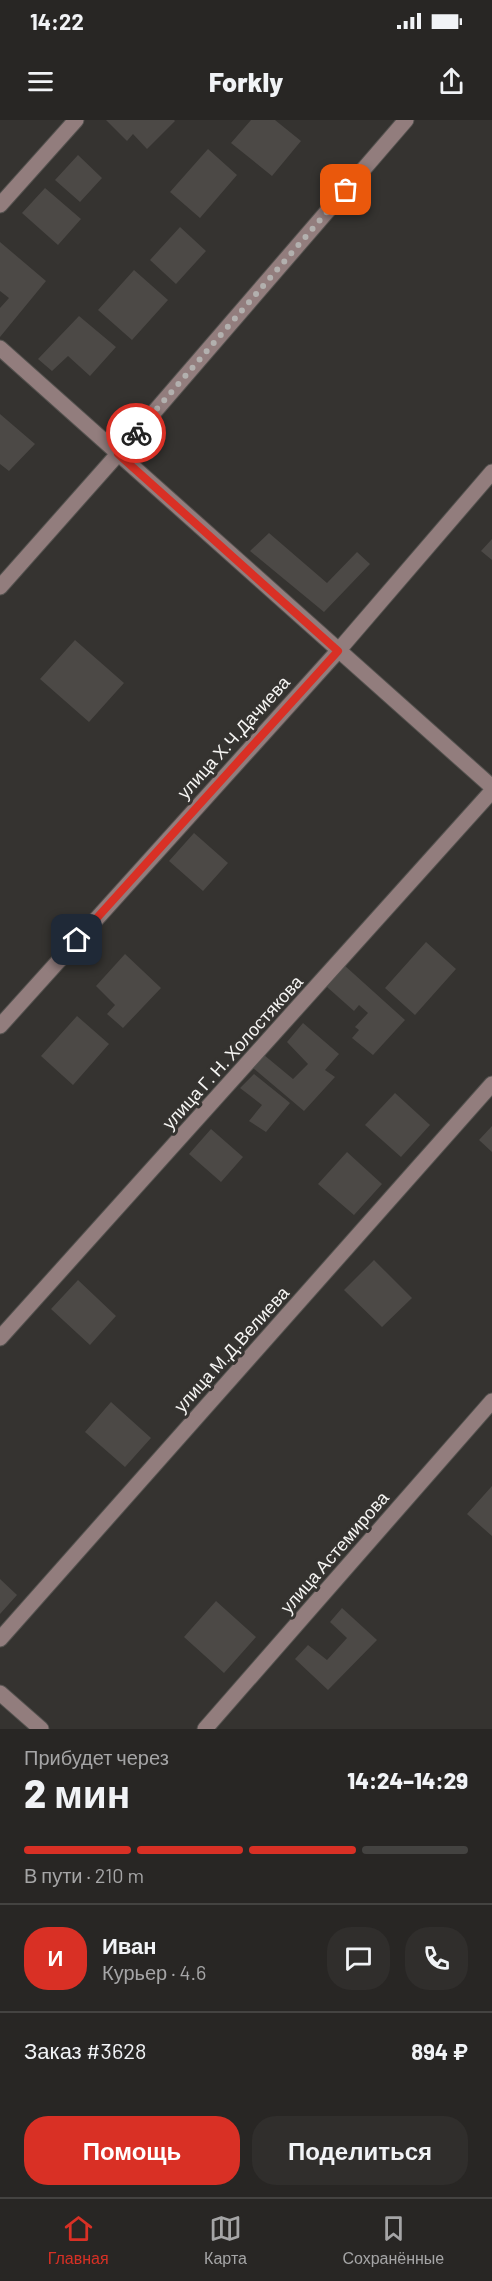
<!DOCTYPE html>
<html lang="ru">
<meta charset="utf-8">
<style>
body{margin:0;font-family:Barlow,sans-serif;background:#302e2c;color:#f1f3f6;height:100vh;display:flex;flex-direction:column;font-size:22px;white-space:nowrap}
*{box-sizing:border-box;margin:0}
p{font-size:20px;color:#a5a5a6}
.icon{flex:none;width:33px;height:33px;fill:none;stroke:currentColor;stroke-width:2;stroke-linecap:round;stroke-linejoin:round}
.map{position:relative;height:1609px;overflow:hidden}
.details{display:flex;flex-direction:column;background:#282624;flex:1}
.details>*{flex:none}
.pin{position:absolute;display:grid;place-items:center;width:51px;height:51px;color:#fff;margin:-26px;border-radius:12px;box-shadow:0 3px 9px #0006}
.courier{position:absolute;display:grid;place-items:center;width:60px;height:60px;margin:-30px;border:4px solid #d93025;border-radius:50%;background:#fff;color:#222;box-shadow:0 2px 8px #0007}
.headline em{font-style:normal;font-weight:800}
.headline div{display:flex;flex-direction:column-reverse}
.headline{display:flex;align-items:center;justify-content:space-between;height:102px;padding:0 24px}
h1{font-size:39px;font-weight:800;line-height:45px}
.bar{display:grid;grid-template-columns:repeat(4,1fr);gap:9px 6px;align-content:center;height:72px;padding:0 24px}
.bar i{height:8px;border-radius:4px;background:#444341}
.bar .active{background:#d93025}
.bar p{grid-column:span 4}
.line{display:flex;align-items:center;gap:15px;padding:0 24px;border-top:2px solid #444341}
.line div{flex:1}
.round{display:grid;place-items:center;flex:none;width:63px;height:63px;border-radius:24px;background:#302e2c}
.button{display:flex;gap:12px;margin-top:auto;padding:12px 24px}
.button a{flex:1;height:69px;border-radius:24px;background:#d93025;color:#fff;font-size:24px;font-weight:800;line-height:69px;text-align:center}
.button a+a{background:#302e2c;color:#f1f3f6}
.status{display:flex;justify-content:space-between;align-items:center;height:42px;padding:0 30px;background:#282624;direction:ltr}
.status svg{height:16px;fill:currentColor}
header{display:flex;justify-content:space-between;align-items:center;height:78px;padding:0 24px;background:#282624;font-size:27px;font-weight:800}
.menu{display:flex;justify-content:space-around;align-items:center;height:84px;border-top:2px solid #444341;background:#282624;font-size:16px;color:#a5a5a6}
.menu a{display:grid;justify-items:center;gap:3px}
.menu .active{color:#d93025}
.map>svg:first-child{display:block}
.building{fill:#4c4946}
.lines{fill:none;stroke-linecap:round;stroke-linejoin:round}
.minor-casing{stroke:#54524f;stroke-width:17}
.minor{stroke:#927d7d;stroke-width:15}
.done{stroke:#b2b0ae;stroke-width:6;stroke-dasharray:0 10.8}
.route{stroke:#d93025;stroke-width:8}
.labels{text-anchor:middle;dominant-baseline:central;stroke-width:6;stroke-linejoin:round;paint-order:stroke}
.street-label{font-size:18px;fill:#f5f4f2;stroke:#353330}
</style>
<div class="status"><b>14:22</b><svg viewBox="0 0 49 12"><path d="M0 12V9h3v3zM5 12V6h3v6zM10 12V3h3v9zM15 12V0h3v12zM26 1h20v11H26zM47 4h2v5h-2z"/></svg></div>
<header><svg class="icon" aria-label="menu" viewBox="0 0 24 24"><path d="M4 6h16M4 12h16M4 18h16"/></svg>Forkly<svg class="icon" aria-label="share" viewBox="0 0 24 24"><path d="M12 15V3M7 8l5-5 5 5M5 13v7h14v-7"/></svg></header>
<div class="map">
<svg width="492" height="1609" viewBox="0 0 492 1609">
<rect width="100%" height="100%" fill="#353330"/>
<path class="building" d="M106 0H174L175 1 147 29 133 14 127 21Z
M251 0H275L301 21 272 56 231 23Z
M208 29 237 55 200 98 170 72Z
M78 35 102 58 80 82 55 60Z
M45 68 81 99 58 125 22 93Z
M180 107 206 131 176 164 150 140Z
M0 122 46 161 0 217V188L9 178 0 171Z
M134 150 168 180 132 220 98 190Z
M79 196 116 227 90 256 68 236 52 251 38 239Z
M0 294 35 324 9 351 0 344Z
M269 413 327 463 357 432 370 444 324 492 250 431Z
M492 419V440L481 431Z
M75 520 124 563 89 602 40 559Z
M194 713 228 743 203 771 169 741Z
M426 822 456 849 415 895 385 868Z
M125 834 161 868 123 908 107 894 115 885 96 866Z
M344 845 405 900 373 935 352 918 359 910 355 907 368 893 359 885 354 891 327 867Z
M77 896 109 924 73 965 41 936Z
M303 903 339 934 325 950 335 957 304 991 253 948 264 935 293 959 308 944 287 922Z
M254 954 290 983 266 1012 249 1001 262 985 240 968Z
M395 973 430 1005 401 1037 365 1005Z
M492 1006V1032L479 1020Z
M211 1009 243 1037 221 1062 189 1034Z
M347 1032 382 1064 354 1095 318 1064Z
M374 1140 412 1178 382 1207 344 1170Z
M78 1160 116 1196 90 1225 51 1189Z
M111 1282 151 1318 125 1347 85 1312Z
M492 1366V1416L467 1394Z
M0 1459 17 1475 0 1494Z
M216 1481 256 1517 224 1553 184 1517Z
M342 1488 377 1520 328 1570 295 1539 308 1525 327 1540 347 1518 330 1502Z"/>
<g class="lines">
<defs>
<path id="minor" d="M0 85 76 0
M0 228 492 667
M0 467 118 334 406 0
M0 906 338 531 492 352
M0 1218 492 671
M0 1519 492 964
M0 1573 41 1609
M205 1609 492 1281"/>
</defs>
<use href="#minor" class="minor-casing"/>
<use href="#minor" class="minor"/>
</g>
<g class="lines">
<path class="done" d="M136 313 346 70"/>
<path class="route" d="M77 820 338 531 118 334 136 313"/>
</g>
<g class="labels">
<g class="street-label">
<text transform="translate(233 617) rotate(-48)">улица Х.Ч.Дачиева</text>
<text transform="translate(232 932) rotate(-48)">улица Г. Н. Холостякова</text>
<text transform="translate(231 1229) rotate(-48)">улица М.Д.Велиева</text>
<text transform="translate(334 1432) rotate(-49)">улица Астемирова</text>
</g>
</g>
</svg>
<div class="pin" style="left:346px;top:70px;background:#ea580c"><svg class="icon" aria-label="bag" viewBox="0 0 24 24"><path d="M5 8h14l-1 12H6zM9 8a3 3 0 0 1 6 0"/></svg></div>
<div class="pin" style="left:77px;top:820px;background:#1f2937"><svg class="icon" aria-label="home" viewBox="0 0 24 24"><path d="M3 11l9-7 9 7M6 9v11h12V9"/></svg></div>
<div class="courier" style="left:136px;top:313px"><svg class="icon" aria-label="bike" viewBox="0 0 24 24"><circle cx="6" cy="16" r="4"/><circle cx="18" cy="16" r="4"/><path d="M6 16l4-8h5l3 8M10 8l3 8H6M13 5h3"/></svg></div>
</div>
<section class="details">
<div class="headline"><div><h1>2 мин</h1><p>Прибудет через</p></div><em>14:24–14:29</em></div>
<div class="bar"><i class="active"></i><i class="active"></i><i class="active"></i><i></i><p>В пути · 210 m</p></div>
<div class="line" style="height:108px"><b class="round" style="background:#d93025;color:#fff">И</b><div><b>Иван</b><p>Курьер · 4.6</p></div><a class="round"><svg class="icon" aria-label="chat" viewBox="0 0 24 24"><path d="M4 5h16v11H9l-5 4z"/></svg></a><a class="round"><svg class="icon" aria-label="phone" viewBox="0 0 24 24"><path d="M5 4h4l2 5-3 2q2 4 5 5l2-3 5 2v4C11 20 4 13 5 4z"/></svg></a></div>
<div class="line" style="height:78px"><div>Заказ #3628</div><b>894 ₽</b></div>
<div class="button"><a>Помощь</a><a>Поделиться</a></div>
</section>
<nav class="menu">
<a class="active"><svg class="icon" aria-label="home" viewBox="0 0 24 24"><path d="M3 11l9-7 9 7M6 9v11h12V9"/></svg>Главная</a>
<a><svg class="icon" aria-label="map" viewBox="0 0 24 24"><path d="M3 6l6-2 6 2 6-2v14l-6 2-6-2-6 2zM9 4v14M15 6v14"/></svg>Карта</a>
<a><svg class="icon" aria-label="saved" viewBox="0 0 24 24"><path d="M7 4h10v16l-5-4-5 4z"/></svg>Сохранённые</a>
</nav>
